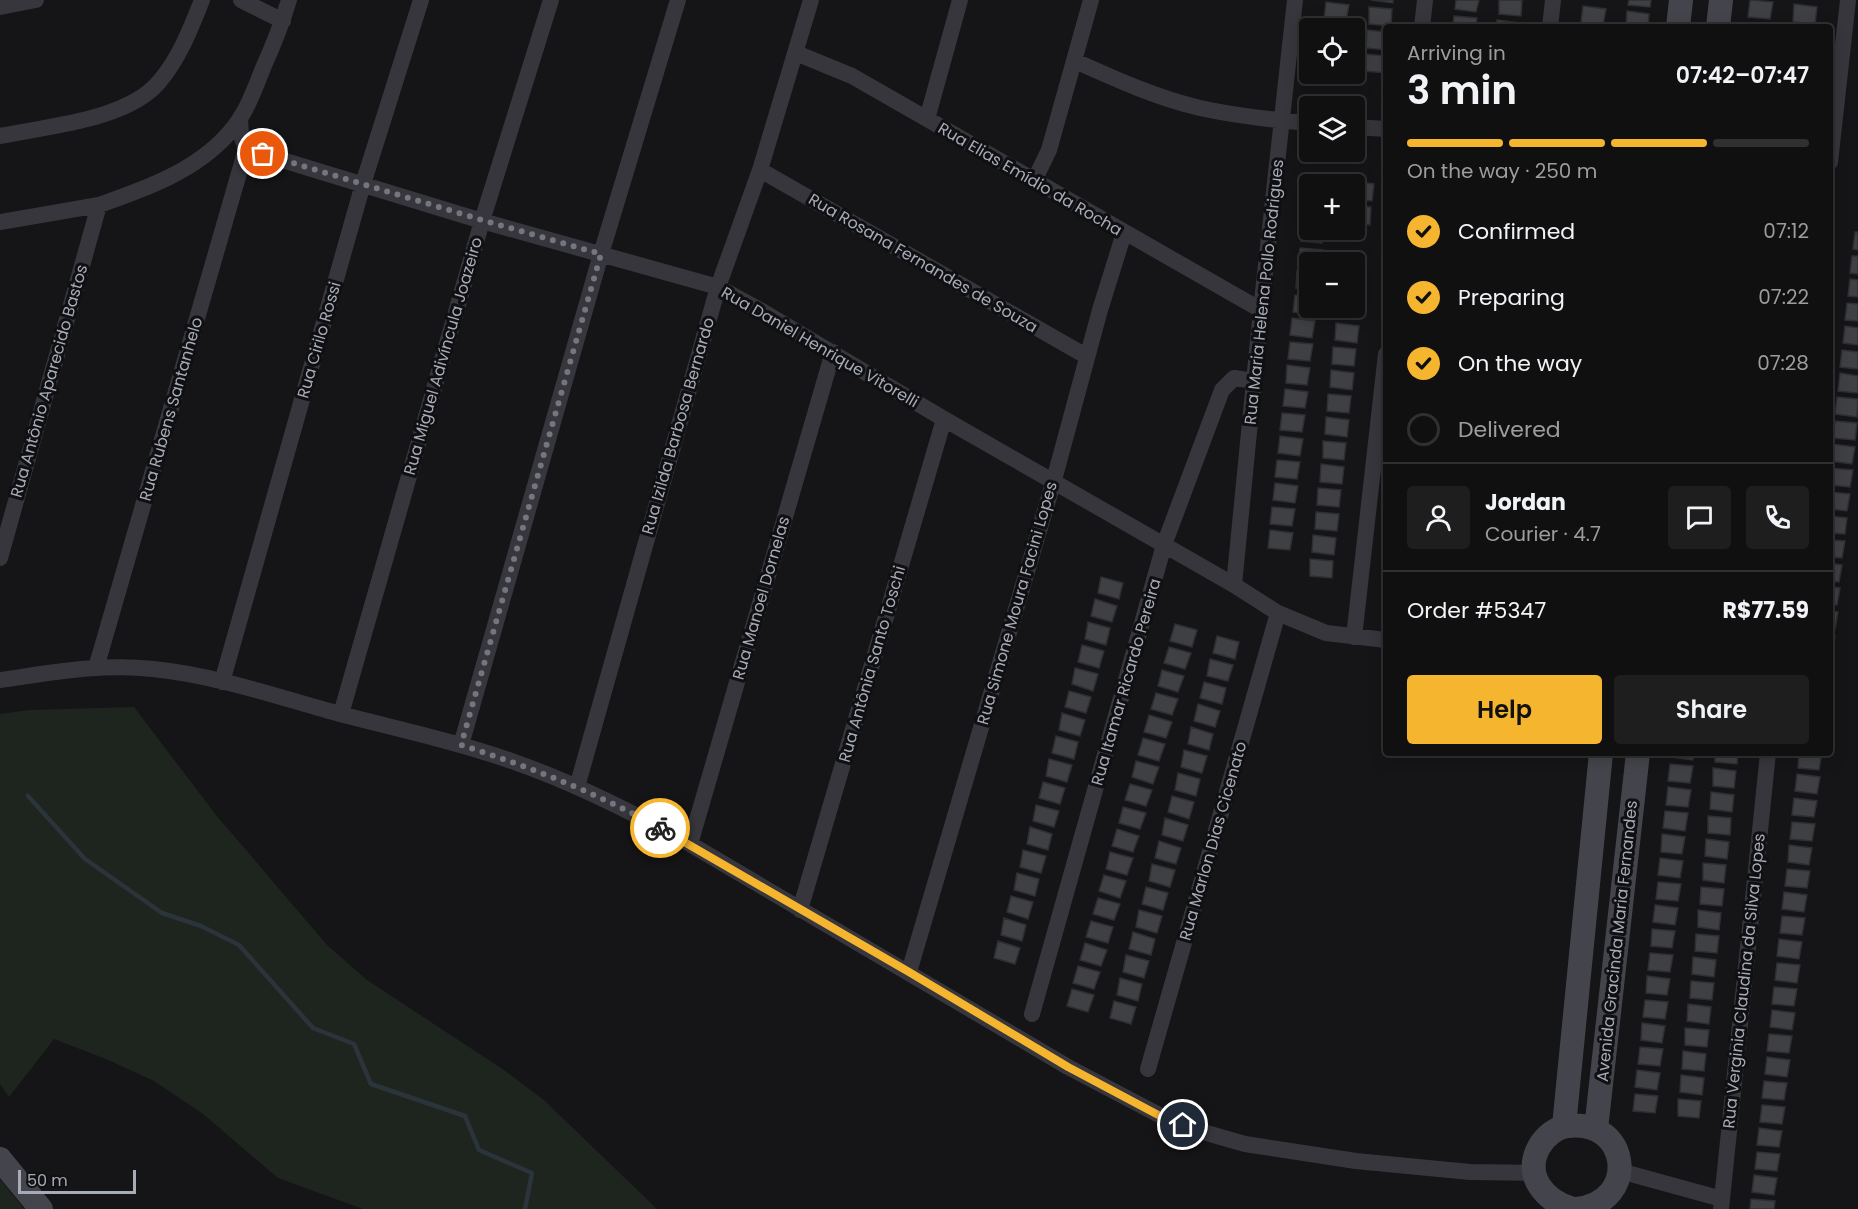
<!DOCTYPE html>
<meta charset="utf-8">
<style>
body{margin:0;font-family:Poppins,sans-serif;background:#1e1e1f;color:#f1f3f6;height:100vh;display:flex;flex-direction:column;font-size:22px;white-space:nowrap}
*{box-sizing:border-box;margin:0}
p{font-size:20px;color:#9c9d9f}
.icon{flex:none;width:33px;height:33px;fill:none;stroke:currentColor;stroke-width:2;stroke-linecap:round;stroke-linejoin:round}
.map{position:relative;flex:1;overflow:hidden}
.details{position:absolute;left:1383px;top:24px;width:450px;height:732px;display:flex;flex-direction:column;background:#101011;border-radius:6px;box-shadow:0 3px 15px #0003,0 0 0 2px #303031}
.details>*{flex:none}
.buttons{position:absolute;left:1299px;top:18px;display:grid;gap:12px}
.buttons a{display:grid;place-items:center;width:66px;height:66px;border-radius:6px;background:#101011;box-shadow:0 3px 15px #0003,0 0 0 2px #303031;font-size:30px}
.scale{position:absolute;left:18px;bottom:15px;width:118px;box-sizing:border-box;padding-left:6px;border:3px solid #a6abb7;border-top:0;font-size:16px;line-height:21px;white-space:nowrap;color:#a6abb7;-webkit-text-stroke:4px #101012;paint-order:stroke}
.pin{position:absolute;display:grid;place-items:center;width:51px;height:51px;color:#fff;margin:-26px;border:3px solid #fff;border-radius:50%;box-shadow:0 2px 6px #0007}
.courier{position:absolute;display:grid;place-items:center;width:60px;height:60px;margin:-30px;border:4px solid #f5b52e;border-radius:50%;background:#fff;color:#222;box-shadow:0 2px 8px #0007}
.overview em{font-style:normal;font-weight:600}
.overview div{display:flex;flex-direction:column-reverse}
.overview{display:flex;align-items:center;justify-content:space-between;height:102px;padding:0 24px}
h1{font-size:39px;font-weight:600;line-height:45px}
.bar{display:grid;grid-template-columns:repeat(4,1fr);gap:9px 6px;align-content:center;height:72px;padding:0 24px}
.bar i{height:8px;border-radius:4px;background:#303031}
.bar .current{background:#f5b52e}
.bar p{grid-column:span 4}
.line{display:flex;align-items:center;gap:15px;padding:0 24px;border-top:2px solid #303031}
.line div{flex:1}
.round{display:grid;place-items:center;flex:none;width:63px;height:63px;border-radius:6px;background:#1e1e1f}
ol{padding:0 24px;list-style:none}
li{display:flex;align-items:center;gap:18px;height:66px}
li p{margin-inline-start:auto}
li .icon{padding:6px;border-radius:50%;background:#f5b52e;color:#111;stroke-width:4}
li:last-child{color:#9c9d9f}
li i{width:33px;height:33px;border:3px solid #303031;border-radius:50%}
.cta{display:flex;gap:12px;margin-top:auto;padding:12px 24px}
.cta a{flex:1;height:69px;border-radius:6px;background:#f5b52e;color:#111;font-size:24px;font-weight:600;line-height:69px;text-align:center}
.cta a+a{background:#1e1e1f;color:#f1f3f6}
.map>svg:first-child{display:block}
.green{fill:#1d251e}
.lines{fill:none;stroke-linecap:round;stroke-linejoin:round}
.stream{stroke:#2b333b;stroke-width:4.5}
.building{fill:#3f4044;stroke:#2f2f33;stroke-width:1.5}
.street{stroke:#36363c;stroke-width:16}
.secondary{stroke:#44454c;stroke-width:24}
.done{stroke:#73767f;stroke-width:6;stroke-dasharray:0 10.8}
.route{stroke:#f5b52e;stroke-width:8}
.labels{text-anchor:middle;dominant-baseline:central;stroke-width:6;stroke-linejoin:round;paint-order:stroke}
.street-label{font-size:16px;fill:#a6abb7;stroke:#101012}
</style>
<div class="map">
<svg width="1858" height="1209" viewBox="0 0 1858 1209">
<rect width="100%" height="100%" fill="#151517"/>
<path class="green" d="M134 707 216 815 327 945 367 980 504 1070 545 1101 657 1209H363L278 1178 203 1114 154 1081 106 1059 54 1039 9 1097 0 1084V714L30 710Z
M0 1179 24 1209H0Z"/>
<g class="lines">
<path class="stream" d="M28 796 85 859 162 913 201 926 239 945 313 1028 354 1044 371 1084 465 1116 479 1150 532 1173 525 1209"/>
</g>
<path class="building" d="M1371 0H1393V3Z
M1456 0H1479L1476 12 1455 9Z
M1499 0H1522L1521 16 1499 14Z
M1629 0H1651L1650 7 1628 5Z
M1750 0 1773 2 1770 19 1748 17Z
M1326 2 1349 5 1346 21 1324 19Z
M1794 4 1817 7 1815 24 1793 22Z
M1583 6 1606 9 1603 26 1581 23Z
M1369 7 1392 9 1391 26 1369 24Z
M1627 11 1649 14 1648 27H1626Z
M1454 16 1477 18 1476 27H1453Z
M1497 20 1520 23V27H1497Z
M1748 24 1771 26V27H1747Z
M1367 30 1386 32V50L1366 48Z
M1364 54 1386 56V73L1364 71Z
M1307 177 1331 179 1330 184H1310V194H1306Z
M1351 181 1374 184 1372 201 1354 199V184H1350Z
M1305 200 1310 201V218L1303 217Z
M1354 206 1371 207 1370 225 1354 223Z
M1302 224 1310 225V230H1325L1322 243 1301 241Z
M1855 232H1858V250L1853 249Z
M1300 248 1323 250 1322 262H1310V266L1298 265Z
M1852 256H1858V274L1850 273Z
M1297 271 1310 272V290L1296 288Z
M1354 277 1364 278 1362 295H1354Z
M1850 279 1858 280V297L1848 296Z
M1295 295 1310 296V308H1317L1315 314 1293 312Z
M1354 301 1361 302 1359 319 1338 317 1337 308H1354Z
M1847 303 1858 304V321L1845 320Z
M1292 318 1315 321 1312 338 1290 335Z
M1336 323 1359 326 1357 343 1335 340Z
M1845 326 1858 328V345L1843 343Z
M1290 342 1313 344 1310 361 1288 359Z
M1333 347 1356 349 1354 366 1332 364Z
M1842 350 1858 352V369L1840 367Z
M1287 365 1310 368 1307 385 1286 383Z
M1331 370 1354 373 1352 390 1330 387Z
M1840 373 1858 376V393L1838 391Z
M1285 389 1308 392 1305 408 1283 406Z
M1328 394 1351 396 1349 413 1327 411Z
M1837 397 1858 399 1857 417 1835 414Z
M1282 413 1305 415 1302 432 1280 430Z
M1326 417 1349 420 1347 437 1325 434Z
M1835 421 1857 423 1855 440 1833 438Z
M1280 436 1303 439 1300 456 1278 453Z
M1323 441 1346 443 1344 460 1323 458Z
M1832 444 1855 447 1852 464 1830 461Z
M1277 460 1300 462 1297 479 1275 477Z
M1321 464 1344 467 1342 484 1320 482Z
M1830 468 1853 470 1850 487 1830 485Z
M1275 483 1298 486 1295 503 1273 500Z
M1318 488 1341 490 1339 507 1317 505Z
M1830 492 1850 494 1847 511 1830 509Z
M1272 507 1295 509 1292 526 1270 524Z
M1316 512 1339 514 1337 531 1315 529Z
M1830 516 1847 518 1845 534 1830 533Z
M1270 530 1293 533 1290 550 1268 548Z
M1313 535 1336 538 1334 555 1312 552Z
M1830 540 1845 541 1842 558 1830 557Z
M1310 559 1333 561 1332 578 1310 576Z
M1830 563 1842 565 1839 582 1830 581Z
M1101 577 1123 583 1119 599 1098 593Z
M1830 587 1840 588 1837 605 1830 604Z
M1095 599 1117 606 1112 622 1091 616Z
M1830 611 1838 612 1835 629 1830 628Z
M1088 622 1110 628 1106 645 1085 639Z
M1175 624 1197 630 1192 647 1170 641Z
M1830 635 1835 636 1832 652H1830Z
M1217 636 1239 642 1235 659 1213 653Z
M1082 645 1104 651 1099 668 1078 662Z
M1169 647 1191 653 1185 669 1164 663Z
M1210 659 1233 665 1228 681 1207 676Z
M1075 668 1098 674 1093 691 1072 684Z
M1162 670 1184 676 1178 692 1158 686Z
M1204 682 1226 688 1222 704 1200 698Z
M1069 691 1091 697 1086 713 1065 707Z
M1156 693 1178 699 1172 715 1151 709Z
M1198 704 1220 711 1215 727 1194 721Z
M1062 713 1085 720 1080 736 1059 730Z
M1149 715 1172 722 1166 738 1144 732Z
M1191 727 1213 734 1209 750 1188 744Z
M1056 736 1078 742 1074 759 1052 753Z
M1143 738 1165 744 1159 761 1138 755Z
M1184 750 1207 756 1202 773 1181 767Z
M1671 753H1694L1693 760 1671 757Z
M1715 753H1738L1737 764 1715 762Z
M1799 753H1822L1819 770 1798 768Z
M1049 759 1072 765 1067 782 1046 776Z
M1136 761 1159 767 1153 784 1132 777Z
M1670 764 1693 766 1690 783 1668 781Z
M1713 768 1736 771 1734 788 1713 786Z
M1178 773 1200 779 1196 796 1175 790Z
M1797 774 1820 777 1817 794 1795 791Z
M1043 782 1065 788 1060 804 1039 798Z
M1130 784 1152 790 1146 806 1125 800Z
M1668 787 1691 790 1688 807 1666 805Z
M1711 792 1734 795 1732 812 1710 809Z
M1172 796 1194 802 1189 819 1168 812Z
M1794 798 1817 801 1814 817 1792 815Z
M1036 805 1059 811 1054 827 1033 821Z
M1123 807 1146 813 1140 829 1119 823Z
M1665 811 1688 813 1685 831 1663 828Z
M1708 816 1731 818 1730 835 1708 833Z
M1165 818 1188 825 1183 841 1162 835Z
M1792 822 1815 824 1812 841 1790 839Z
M1030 827 1052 834 1048 850 1027 844Z
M1117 829 1139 836 1133 852 1112 846Z
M1662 834 1685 837 1682 854 1661 852Z
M1706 839 1729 842 1727 859 1705 856Z
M1159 841 1181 848 1176 864 1155 858Z
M1789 845 1812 848 1809 865 1788 862Z
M1023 850 1046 856 1041 873 1020 867Z
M1110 852 1133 858 1127 875 1106 869Z
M1660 858 1683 861 1680 878 1658 875Z
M1703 863 1726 865 1724 883 1703 880Z
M1152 864 1175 870 1170 887 1149 881Z
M1787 869 1810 871 1807 888 1785 886Z
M1017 873 1039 879 1035 896 1014 890Z
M1104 875 1126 881 1120 898 1099 891Z
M1658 882 1681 884 1678 901 1656 899Z
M1146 887 1168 893 1163 910 1142 904Z
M1701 887 1724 889 1722 906 1700 904Z
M1784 892 1807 895 1804 912 1782 909Z
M1011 896 1033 902 1028 919 1007 912Z
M1098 898 1120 904 1114 920 1093 914Z
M1655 905 1678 908 1675 925 1653 922Z
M1139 910 1162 916 1157 933 1136 927Z
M1698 910 1721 913 1719 930 1698 927Z
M1782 916 1805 918 1802 935 1780 933Z
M1004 918 1026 925 1022 941 1001 935Z
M1091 921 1113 927 1108 943 1086 937Z
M1652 929 1675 931 1672 948 1651 946Z
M1133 932 1155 939 1151 955 1129 949Z
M1696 934 1719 936 1717 953 1695 951Z
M1779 939 1802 942 1799 959 1777 956Z
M998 941 1020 948 1015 964 994 958Z
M1085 943 1107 950 1101 966 1080 960Z
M1650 953 1673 955 1670 972 1648 970Z
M1126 955 1149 961 1144 978 1123 972Z
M1693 957 1716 960 1714 977 1692 974Z
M1777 963 1800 965 1797 983 1775 980Z
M1078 966 1100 972 1094 989 1073 983Z
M1647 976 1670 979 1667 995 1646 993Z
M1120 978 1142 984 1138 1001 1117 995Z
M1691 981 1714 983 1712 1000 1690 998Z
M1774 987 1797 989 1794 1006 1772 1004Z
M1072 989 1094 995 1088 1012 1067 1006Z
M1645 1000 1668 1002 1665 1019 1643 1017Z
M1114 1001 1136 1007 1131 1024 1110 1018Z
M1688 1004 1711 1007 1709 1024 1687 1021Z
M1772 1010 1795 1013 1792 1030 1770 1027Z
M1642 1023 1665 1026 1662 1043 1641 1040Z
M1685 1028 1709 1030 1707 1047 1685 1045Z
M1769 1034 1792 1036 1789 1053 1767 1051Z
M1640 1047 1663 1049 1660 1066 1638 1064Z
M1683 1051 1706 1054 1704 1071 1682 1069Z
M1767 1057 1790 1060 1787 1077 1765 1074Z
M1637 1070 1660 1073 1657 1090 1635 1087Z
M1681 1075 1704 1078 1702 1095 1680 1092Z
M1764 1081 1787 1083 1784 1100 1762 1098Z
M1635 1094 1658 1096 1655 1113 1633 1111Z
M1678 1099 1701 1101 1699 1118 1678 1116Z
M1762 1105 1785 1107 1782 1124 1760 1122Z
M1759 1128 1782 1131 1779 1147 1757 1145Z
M1757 1152 1780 1154 1777 1171 1755 1169Z
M1754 1175 1777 1178 1774 1195 1752 1192Z
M1751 1199 1775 1201 1774 1209H1750Z"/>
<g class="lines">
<path class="street" d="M241 0 283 21
M0 7 36 0
M1422 27 1425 0
M1550 27 1553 0
M796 53 852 76 1261 310
M1075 61C1115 79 1157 98 1200 108 1236 116 1273 120 1310 123
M240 118 241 135 246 149 482 221 718 287 760 310 944 419 1234 585 1278 613 1326 633 1386 640
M927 119 960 0
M1354 127 1386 129
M0 136C48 126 127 120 159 82 179 59 191 28 202 0
M1830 162 1848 0
M760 170 1086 356
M1034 181 1049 150 1091 0
M0 222 99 205C145 189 196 171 229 133 246 114 254 91 263 68 273 46 282 23 289 0
M0 558 99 205
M1234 585 1261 310 1295 0
M1354 637 1386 354
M96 668 246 149
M0 680C50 673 102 663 153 669 213 675 272 695 329 711 392 728 456 741 517 763 577 784 634 813 690 844L1068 1067 1163 1117 1203 1132 1245 1144 1356 1161 1470 1172 1535 1173
M222 682 363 184 421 0
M341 714 482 221 551 0
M461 745 601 254 678 0
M577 787 718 287 760 170 811 0
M690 844 833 352
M800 910 944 419
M909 972 1054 480 1100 310 1124 233
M1032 1014 1164 545 1222 390 1234 378 1255 381
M1148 1069 1278 613
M1620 1171 1722 1199
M1721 1209 1768 753"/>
<path class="secondary" d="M1678 27 1681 0
M1718 27 1721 0
M1564 1126 1601 753
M1596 1129 1638 753
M0 1159 41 1209
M1573 1209C1545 1201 1523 1176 1539 1147 1545 1136 1557 1127 1568 1126 1629 1118 1641 1202 1576 1209"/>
</g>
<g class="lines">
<path class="done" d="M263 154 482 220 601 254 461 745C530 767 597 793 660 828"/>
<path class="route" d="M660 828 909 972 1068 1067 1162 1117 1183 1125"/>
</g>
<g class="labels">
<g class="street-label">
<text transform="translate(1030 179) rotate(30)">Rua Elias Emídio da Rocha</text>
<text transform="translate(923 263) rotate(30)">Rua Rosana Fernandes de Souza</text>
<text transform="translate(1264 292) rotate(-84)">Rua Maria Helena Pollo Rodrigues</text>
<text transform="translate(319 340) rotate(-74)">Rua Cirilo Rossi</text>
<text transform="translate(820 347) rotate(30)">Rua Daniel Henrique Vitorelli</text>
<text transform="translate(443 356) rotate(-74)">Rua Miguel Adivíncula Joazeiro</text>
<text transform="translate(49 381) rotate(-74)">Rua Antônio Aparecido Bastos</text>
<text transform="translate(171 409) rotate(-74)">Rua Rubens Santanhelo</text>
<text transform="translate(678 426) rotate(-74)">Rua Izilda Barbosa Bernardo</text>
<text transform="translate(761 598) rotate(-74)">Rua Manoel Dornelas</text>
<text transform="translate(1017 603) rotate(-74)">Rua Simone Moura Facini Lopes</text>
<text transform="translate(872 664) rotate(-74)">Rua Antônia Santo Toschi</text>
<text transform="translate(1126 682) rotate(-74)">Rua Itamar Ricardo Pereira</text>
<text transform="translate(1213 841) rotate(-74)">Rua Marlon Dias Cicenato</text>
<text transform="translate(1617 941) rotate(-84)">Avenida Gracinda Maria Fernandes</text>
<text transform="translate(1744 981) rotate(-84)">Rua Verginia Claudina da Silva Lopes</text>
</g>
</g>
</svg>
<div class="buttons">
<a><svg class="icon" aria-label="locate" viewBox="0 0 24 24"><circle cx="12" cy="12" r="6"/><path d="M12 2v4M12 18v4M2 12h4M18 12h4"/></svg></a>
<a><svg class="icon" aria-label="layers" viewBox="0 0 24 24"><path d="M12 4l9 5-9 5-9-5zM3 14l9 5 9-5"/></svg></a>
<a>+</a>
<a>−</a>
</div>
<div class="scale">50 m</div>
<div class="pin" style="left:263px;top:154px;background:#ea580c"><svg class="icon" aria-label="bag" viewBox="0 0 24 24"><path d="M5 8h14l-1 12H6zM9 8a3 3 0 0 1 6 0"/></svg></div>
<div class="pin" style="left:1183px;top:1125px;background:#1f2937"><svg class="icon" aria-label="home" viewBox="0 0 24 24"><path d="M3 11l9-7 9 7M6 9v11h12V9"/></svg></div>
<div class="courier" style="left:660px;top:828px"><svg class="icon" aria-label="bike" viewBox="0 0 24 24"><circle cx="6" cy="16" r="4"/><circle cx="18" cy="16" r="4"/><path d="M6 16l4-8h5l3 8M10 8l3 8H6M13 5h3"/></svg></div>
<section class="details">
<div class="overview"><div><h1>3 min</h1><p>Arriving in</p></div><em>07:42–07:47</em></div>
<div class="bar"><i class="current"></i><i class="current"></i><i class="current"></i><i></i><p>On the way · 250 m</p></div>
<ol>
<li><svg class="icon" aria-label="check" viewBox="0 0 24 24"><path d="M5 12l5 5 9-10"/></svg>Confirmed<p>07:12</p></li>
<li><svg class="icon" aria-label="check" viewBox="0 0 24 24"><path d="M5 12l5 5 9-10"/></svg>Preparing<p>07:22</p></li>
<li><svg class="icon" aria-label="check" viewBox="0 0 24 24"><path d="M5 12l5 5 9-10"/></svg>On the way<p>07:28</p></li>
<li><i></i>Delivered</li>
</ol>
<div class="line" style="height:108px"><a class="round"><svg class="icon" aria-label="person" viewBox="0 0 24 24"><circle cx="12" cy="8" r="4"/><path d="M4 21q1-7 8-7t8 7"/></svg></a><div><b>Jordan</b><p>Courier · 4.7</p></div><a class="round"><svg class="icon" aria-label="chat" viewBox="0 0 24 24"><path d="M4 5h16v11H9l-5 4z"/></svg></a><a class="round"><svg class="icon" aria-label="phone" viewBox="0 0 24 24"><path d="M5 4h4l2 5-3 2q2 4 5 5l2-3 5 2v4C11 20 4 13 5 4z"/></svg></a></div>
<div class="line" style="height:78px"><div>Order #5347</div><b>R$77.59</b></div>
<div class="cta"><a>Help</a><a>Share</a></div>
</section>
</div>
